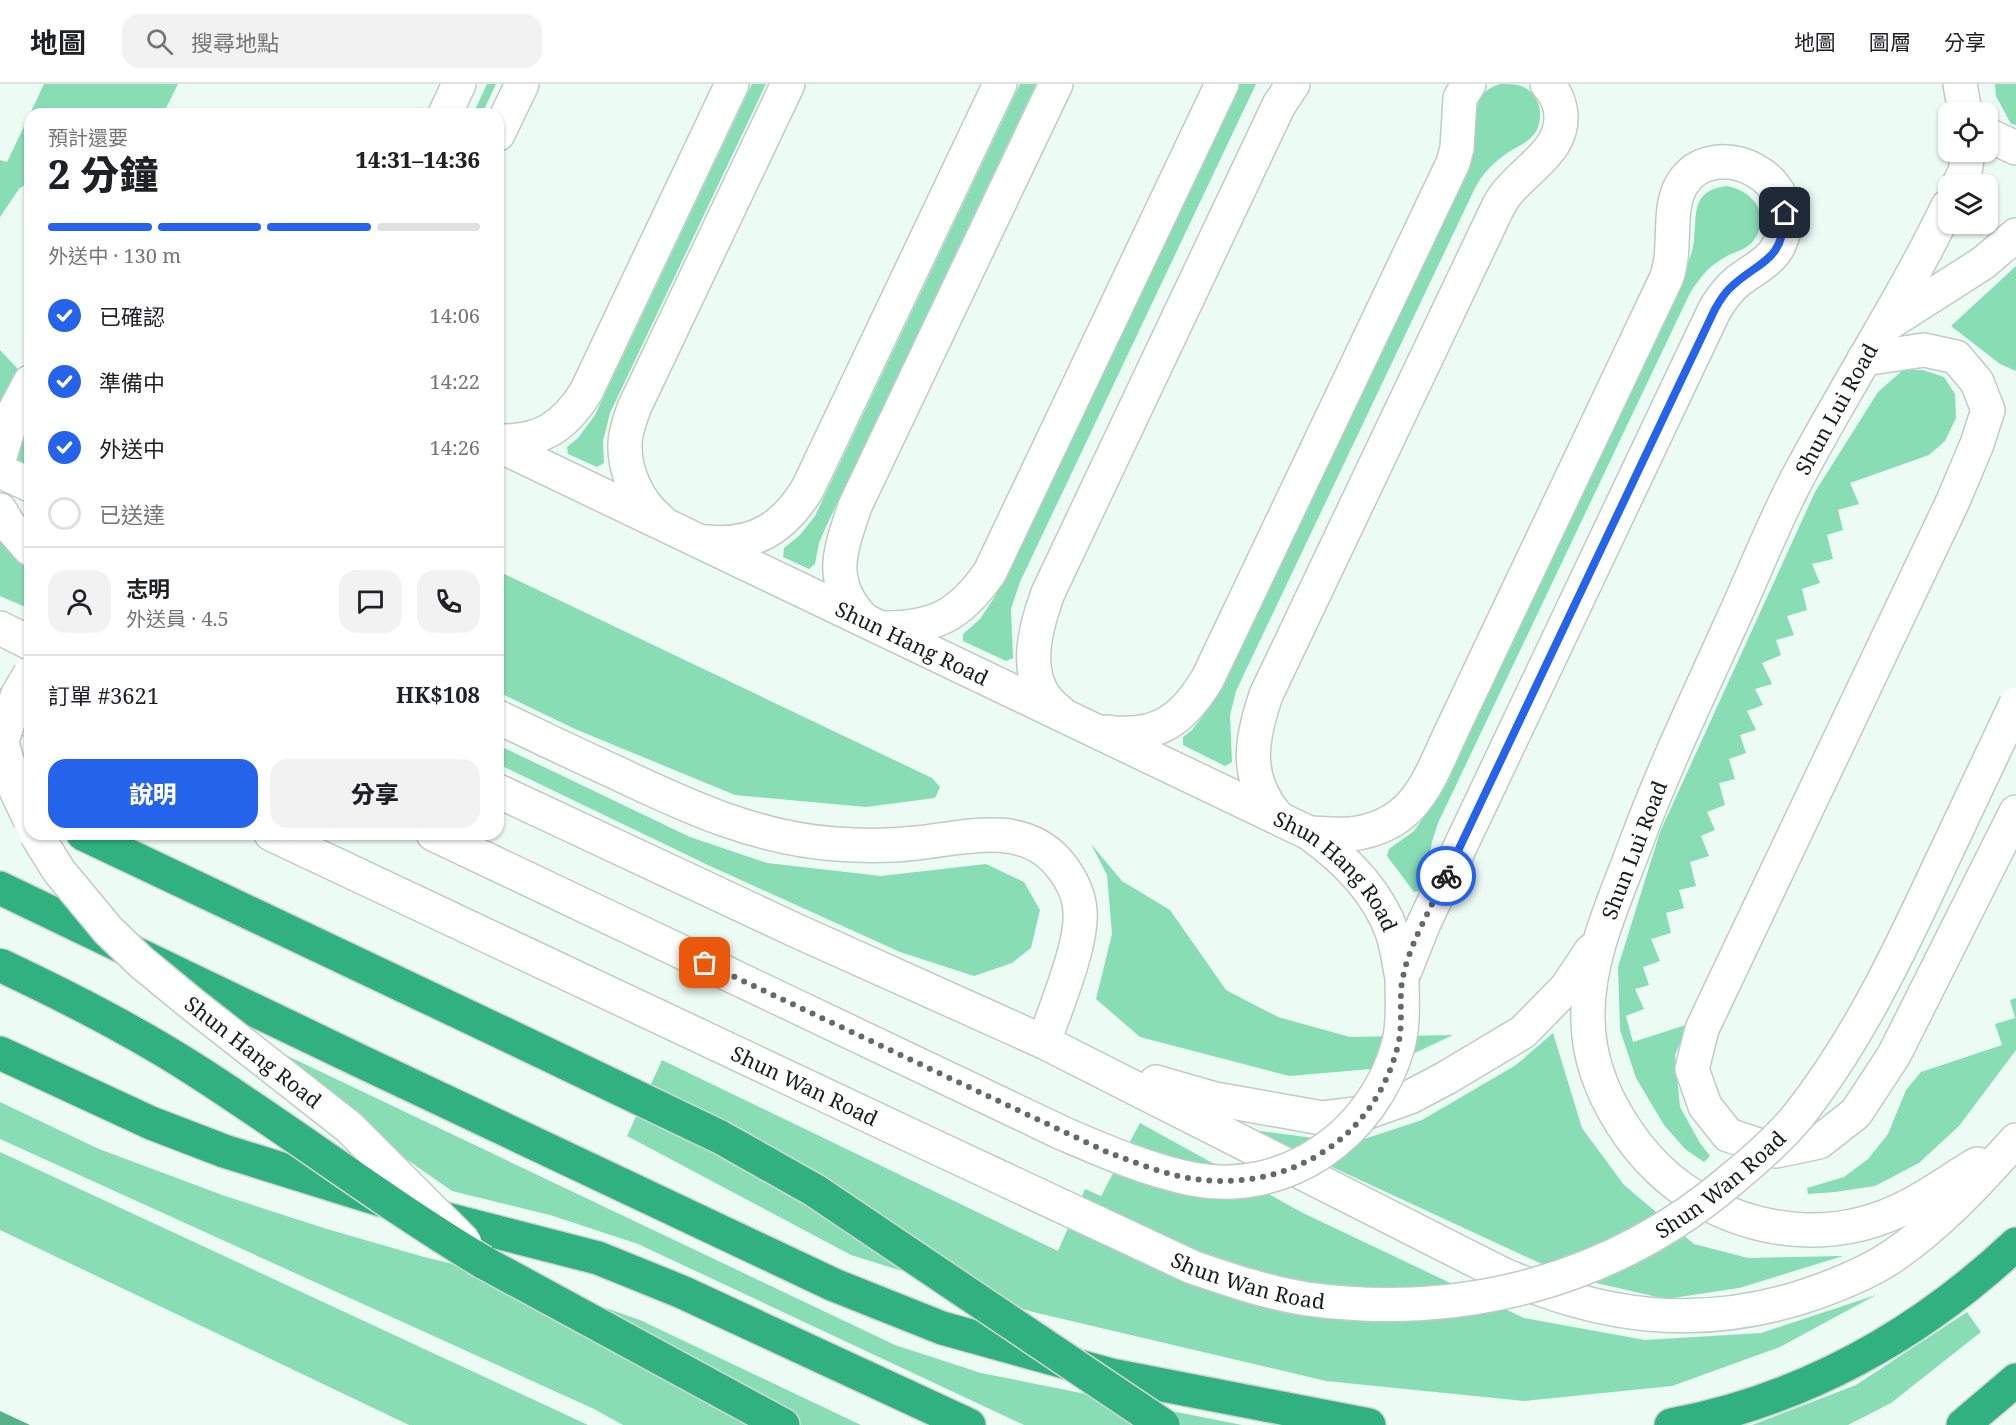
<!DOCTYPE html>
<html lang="zh-TW">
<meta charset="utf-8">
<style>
body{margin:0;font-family:"Noto Serif","Noto Sans TC",serif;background:#f2f2f2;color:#202124;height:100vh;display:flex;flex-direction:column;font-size:22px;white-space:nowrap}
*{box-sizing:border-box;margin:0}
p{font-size:20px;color:#757577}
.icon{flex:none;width:33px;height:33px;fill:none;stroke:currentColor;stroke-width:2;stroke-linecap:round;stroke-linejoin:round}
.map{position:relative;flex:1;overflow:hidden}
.details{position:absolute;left:24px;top:24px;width:480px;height:732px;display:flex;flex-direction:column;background:#fff;border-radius:18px;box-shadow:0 2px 4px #0004}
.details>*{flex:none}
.controls{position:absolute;left:1938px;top:18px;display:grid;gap:12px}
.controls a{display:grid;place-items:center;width:60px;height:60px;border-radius:12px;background:#fff;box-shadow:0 2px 4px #0004;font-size:30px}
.pin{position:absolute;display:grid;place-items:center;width:51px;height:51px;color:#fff;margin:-26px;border-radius:12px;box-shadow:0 3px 9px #0006}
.courier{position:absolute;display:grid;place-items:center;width:60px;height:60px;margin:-30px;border:4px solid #2563eb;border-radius:50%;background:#fff;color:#222;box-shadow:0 2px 8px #0007}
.overview em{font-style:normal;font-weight:800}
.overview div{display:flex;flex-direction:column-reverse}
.overview{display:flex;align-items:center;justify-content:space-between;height:102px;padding:0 24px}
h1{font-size:39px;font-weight:800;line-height:45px}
.bar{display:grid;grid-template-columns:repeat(4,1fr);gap:9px 6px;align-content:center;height:72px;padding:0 24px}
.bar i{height:8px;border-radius:4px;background:#e0e0e0}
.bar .on{background:#2563eb}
.bar p{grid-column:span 4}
.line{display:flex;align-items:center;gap:15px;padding:0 24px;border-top:2px solid #e0e0e0}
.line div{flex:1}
.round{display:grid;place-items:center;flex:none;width:63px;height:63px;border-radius:18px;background:#f2f2f2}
ol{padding:0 24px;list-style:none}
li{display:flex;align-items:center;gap:18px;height:66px}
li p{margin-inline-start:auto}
li .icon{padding:6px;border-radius:50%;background:#2563eb;color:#fff;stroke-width:4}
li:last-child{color:#757577}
li i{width:33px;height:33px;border:3px solid #e0e0e0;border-radius:50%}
.action{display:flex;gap:12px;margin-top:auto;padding:12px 24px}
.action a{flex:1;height:69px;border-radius:18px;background:#2563eb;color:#fff;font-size:24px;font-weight:800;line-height:69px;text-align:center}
.action a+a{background:#f2f2f2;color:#202124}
header{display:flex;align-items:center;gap:36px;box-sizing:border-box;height:84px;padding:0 30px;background:#fff;border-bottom:2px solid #e0e0e0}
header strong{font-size:28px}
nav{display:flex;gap:33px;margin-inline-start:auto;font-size:21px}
.search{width:420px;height:54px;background:#f2f2f2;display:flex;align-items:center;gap:15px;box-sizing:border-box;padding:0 21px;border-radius:18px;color:#757577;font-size:22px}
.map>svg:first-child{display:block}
.green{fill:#89ddb5}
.water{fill:#57b189}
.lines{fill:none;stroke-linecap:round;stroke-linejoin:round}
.minor-casing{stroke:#beccc4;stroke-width:36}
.highway-casing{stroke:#d6d6d6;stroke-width:36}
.minor{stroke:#fff;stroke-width:33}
.highway{stroke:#31b180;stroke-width:33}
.minor-bridge-casing{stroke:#beccc4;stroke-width:36;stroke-linecap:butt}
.highway-bridge-casing{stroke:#d6d6d6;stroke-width:36;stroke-linecap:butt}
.minor-bridge{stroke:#fff;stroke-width:33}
.highway-bridge{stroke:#31b180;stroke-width:33}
.done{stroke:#636b67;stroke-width:6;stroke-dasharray:0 10.8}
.route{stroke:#2563eb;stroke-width:8}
.labels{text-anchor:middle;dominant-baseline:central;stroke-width:4.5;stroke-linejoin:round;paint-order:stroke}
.street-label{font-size:21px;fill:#191e1c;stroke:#fff}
</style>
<header>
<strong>地圖</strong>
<div class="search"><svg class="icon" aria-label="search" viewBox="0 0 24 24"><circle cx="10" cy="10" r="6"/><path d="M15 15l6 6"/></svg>搜尋地點</div>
<nav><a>地圖</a><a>圖層</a><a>分享</a></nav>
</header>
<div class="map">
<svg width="2016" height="1341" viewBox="0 0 2016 1341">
<rect width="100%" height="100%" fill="#ecfbf3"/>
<path class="green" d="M44 0H178L163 30H30Z
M487 0H496L482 30H473Z
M752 0H766L610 329 603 357 604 379 597 383 568 370 567 363 578 354 595 331Z
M1020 0H1036L825 445 819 459 815 480 809 485 783 473 784 464 800 451 815 432Z
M1237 0H1256L1020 498 1011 525 1013 574 1006 577 963 557V550L980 535 994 514Z
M1500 0C1515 0 1528 0 1536 15 1540 22 1540 26 1540 33 1539 57 1519 60 1503 72 1491 81 1482 91 1475 104L1236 607 1230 631 1232 678 1225 682 1183 661V653L1192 646 1209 624 1468 79C1470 70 1474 61 1475 51 1478 28 1472 9 1500 0Z
M1995 0H2016V41L2011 40 1996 12Z
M30 30V97L19 105 0 133V76L7 78Z
M1726 102C1753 106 1772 131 1754 156 1746 167 1732 168 1722 175 1708 183 1699 195 1690 209L1438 739 1432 758 1423 806 1414 808 1387 772 1389 765 1414 747 1431 723 1686 184C1690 174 1693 166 1694 156 1697 129 1691 107 1726 102Z
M2016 182V287L2000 280 1951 242Z
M0 266 30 298V383L0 370Z
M1903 286H1923L1944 293 1955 310 1956 334 1945 357 1929 371 1850 399 1859 420 1838 426 1843 446 1827 451 1833 475 1812 480 1820 499 1802 505 1807 526 1787 532 1794 551 1776 556 1781 571 1762 579 1772 600 1755 605 1763 621 1747 627 1756 646 1740 651 1746 669 1729 675 1735 695 1719 699 1725 721 1707 728 1715 746 1701 752 1709 772 1690 778 1696 802 1679 806 1684 824 1666 829 1671 849 1651 855 1660 877 1643 883 1649 901 1635 905 1644 925 1626 932 1633 958 1689 940 1675 971 1680 1023 1700 1059 1710 1072 1704 1078 1685 1065 1664 1041 1636 994 1620 946 1618 883 1660 748 1815 408 1878 308Z
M0 423 30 436V525L0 512Z
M498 487 932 694 940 703 935 714 866 723 735 711 575 645 498 608Z
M498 661 690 753 767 779 881 792 986 780 1024 798 1040 826 1031 864 1012 879 974 892 900 868 710 782 498 680Z
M1091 760 1122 797 1170 826 1226 906 1278 933 1350 953 1453 951 1383 984 1289 992 1140 953 1096 915 1112 850 1107 791Z
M2016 914V966L1959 1042 1919 1079 1875 1102 1835 1108 1808 1110 1807 1104 1844 1093 1868 1075 1888 1050 1906 1006 1921 988 2002 961 1995 940 2015 934 2010 916Z
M237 948 895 1261 981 1289 1242 1341H1024L638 1160 550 1131 452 1107 346 1033Z
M1553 949 1582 1044 1624 1101 1694 1160 1748 1174 1843 1172 1739 1204 1666 1215 1570 1193 1252 1046 1352 1059 1422 1036 1516 981Z
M662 976 1058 1167 1085 1105 1101 1112 1140 1039 1301 1128 1524 1234 1645 1256 1761 1249 1876 1211 1780 1263 1672 1302 1524 1317 1326 1297 1033 1228 851 1171 627 1052Z
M0 1018 99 1065 225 1112 327 1145 424 1173 540 1201 640 1236 861 1341H623L594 1325 0 1055Z
M0 1068 588 1341H409L0 1146Z
M1967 1228 1981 1248 1891 1319 1848 1341H1752L1856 1301Z"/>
<path class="water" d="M0 1327 30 1341H0Z"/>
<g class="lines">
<defs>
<g id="minor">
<path d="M1960 0 1965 28"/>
<path d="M445 30 459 0"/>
<path d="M498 50 522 0"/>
<path d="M1988 51 2016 64"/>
<path d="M1959 100 1965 88 1968 68"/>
<path d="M1948 122C1904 213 1848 299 1800 389 1773 439 1753 493 1729 544 1697 615 1663 686 1636 759 1615 816 1586 875 1588 936 1589 1006 1640 1083 1700 1116 1767 1153 1843 1157 1910 1121 1933 1109 1955 1093 1977 1080"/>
<path d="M1886 241 1983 179 2016 151"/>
<path d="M1864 275 1924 266 1956 273 1977 298 1988 326 1977 360 1953 417 1702 945 1692 985 1705 1022 1728 1051 1776 1067 1819 1058 1856 1029 1894 971 2016 728"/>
<path d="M498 357C541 358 564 343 586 308L732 0"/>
<path id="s1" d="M498 361 1309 749C1344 774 1377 806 1392 848 1397 862 1399 879 1402 894"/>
<path d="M0 372 14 328 30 298"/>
<path d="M0 387 30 401"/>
<path d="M0 426 8 440 30 465"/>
<path d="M659 435C638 418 624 387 625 360 625 348 630 336 634 324L788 0"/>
<path d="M706 458C754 463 784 444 808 404L1000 0"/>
<path d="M863 535C827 497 840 467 855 422L1056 0"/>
<path d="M0 544 30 559"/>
<path d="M885 544C936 544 961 530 990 488L1222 0"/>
<path d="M0 622 30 636"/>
<path d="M1059 627C1020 600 1034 547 1048 509L1279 21 1293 0"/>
<path d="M498 633C538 652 577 671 617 689 686 722 758 755 836 760 862 762 890 762 917 759 963 754 1018 737 1055 775 1068 789 1079 808 1080 827 1083 860 1055 925 1044 958"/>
<path d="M1107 648C1157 655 1183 636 1208 594L1453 79 1457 64 1460 14 1469 0"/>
<path d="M498 707 797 847 1044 958 1502 1190C1601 1233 1694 1246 1799 1214 1830 1204 1862 1192 1890 1174 1938 1142 1977 1099 2016 1056"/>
<path d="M1276 731C1244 693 1251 655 1266 611L1498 123C1501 118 1504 112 1508 108 1529 82 1568 63 1560 24 1558 15 1554 7 1547 0"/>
<path d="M1309 749C1323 749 1338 751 1351 750 1416 742 1428 697 1452 646L1666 195C1678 165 1666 126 1682 100 1713 49 1811 93 1779 161 1771 178 1752 186 1738 197 1728 205 1722 214 1715 225L1424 839 1402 894"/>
<path id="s2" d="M271 750 933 1062"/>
<path d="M433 750 726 889"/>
<path d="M1156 998 1215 1015 1322 1034 1365 1029 1410 1013 1446 994 1523 948 1567 903 1591 867"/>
</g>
<path id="highway" d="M83 750 505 950
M0 804 358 976 834 1201 942 1244 1111 1291 1369 1341
M0 969 151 1039 224 1067 381 1116
M427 1130 598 1174 682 1208 969 1341
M483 1178 783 1341
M1671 1341C1803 1316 1919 1251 2016 1160
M1963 1341 2016 1296"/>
</defs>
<use href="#minor" class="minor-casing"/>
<use href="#highway" class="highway-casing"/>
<use href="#minor" class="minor"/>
<use href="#highway" class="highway"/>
<defs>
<g id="minor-bridge">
<path d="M0 653 16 706 30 736"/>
<path d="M1 659 18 610 30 590"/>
<path id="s3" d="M36 750 59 787 108 846 141 878 192 920 349 1043 465 1159"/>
<path d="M726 889 1062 1049C1104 1067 1147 1086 1192 1095 1285 1113 1373 1051 1398 962 1404 940 1402 916 1402 894"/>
<path id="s4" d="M933 1062 1192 1183C1230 1196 1268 1209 1307 1215 1462 1236 1613 1197 1732 1095 1755 1076 1779 1055 1798 1032 1854 961 1893 881 1931 800 1959 740 1988 680 2016 620"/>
</g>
<path id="highway-bridge" d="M0 881C66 912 131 945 192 984 291 1047 383 1118 483 1178
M505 950 720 1053 814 1106 1163 1341"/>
</defs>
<use href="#minor-bridge" class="minor-bridge-casing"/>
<use href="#highway-bridge" class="highway-bridge-casing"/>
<use href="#minor-bridge" class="minor-bridge"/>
<use href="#highway-bridge" class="highway-bridge"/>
</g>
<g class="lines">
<path class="done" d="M705 879 1107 1068C1135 1078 1165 1091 1194 1095 1289 1108 1375 1055 1398 961 1404 938 1398 913 1403 893 1409 861 1432 822 1446 792"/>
<path class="route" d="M1446 792 1715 225C1719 218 1723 211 1729 205 1758 176 1783 180 1785 129"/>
</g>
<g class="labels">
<g class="street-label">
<text transform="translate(1836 325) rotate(-61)">Shun Lui Road</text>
<text stroke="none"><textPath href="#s1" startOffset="459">Shun Hang Road</textPath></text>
<text transform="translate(1634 766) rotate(-69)">Shun Lui Road</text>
<text stroke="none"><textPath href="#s1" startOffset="945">Shun Hang Road</textPath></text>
<text stroke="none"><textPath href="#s3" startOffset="310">Shun Hang Road</textPath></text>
<text stroke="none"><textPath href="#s2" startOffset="590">Shun Wan Road</textPath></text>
<text stroke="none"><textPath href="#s4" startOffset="848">Shun Wan Road</textPath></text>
<text stroke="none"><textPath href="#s4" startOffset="344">Shun Wan Road</textPath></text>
</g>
</g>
</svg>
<div class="controls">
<a><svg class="icon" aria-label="locate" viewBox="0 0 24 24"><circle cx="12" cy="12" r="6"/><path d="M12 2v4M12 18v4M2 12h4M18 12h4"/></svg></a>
<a><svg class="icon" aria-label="layers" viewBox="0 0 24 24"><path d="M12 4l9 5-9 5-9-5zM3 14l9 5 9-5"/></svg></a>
</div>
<div class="pin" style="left:705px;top:879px;background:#ea580c"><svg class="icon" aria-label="bag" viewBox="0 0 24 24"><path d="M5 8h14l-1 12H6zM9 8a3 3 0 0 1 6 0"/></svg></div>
<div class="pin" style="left:1785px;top:129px;background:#1f2937"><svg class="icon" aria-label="home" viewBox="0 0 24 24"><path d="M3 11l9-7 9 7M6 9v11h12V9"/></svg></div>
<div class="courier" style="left:1446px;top:792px"><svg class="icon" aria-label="bike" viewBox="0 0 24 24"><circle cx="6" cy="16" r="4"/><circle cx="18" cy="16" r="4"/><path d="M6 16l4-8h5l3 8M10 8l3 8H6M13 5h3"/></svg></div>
<section class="details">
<div class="overview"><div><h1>2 分鐘</h1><p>預計還要</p></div><em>14:31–14:36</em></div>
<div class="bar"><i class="on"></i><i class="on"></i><i class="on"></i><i></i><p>外送中 · 130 m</p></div>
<ol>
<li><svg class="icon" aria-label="check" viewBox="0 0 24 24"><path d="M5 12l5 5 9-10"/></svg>已確認<p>14:06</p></li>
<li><svg class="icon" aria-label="check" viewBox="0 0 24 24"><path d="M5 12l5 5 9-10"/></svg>準備中<p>14:22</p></li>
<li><svg class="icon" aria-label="check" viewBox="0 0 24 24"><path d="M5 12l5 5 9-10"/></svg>外送中<p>14:26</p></li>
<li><i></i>已送達</li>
</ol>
<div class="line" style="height:108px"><a class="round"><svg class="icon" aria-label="person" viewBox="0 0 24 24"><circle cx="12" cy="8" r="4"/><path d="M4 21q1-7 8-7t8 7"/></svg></a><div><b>志明</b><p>外送員 · 4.5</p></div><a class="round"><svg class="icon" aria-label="chat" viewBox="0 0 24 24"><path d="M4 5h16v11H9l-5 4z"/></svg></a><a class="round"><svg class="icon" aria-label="phone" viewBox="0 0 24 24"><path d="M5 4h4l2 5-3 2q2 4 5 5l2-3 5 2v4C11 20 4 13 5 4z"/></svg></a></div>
<div class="line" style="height:78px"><div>訂單 #3621</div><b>HK$108</b></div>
<div class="action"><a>說明</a><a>分享</a></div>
</section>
</div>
